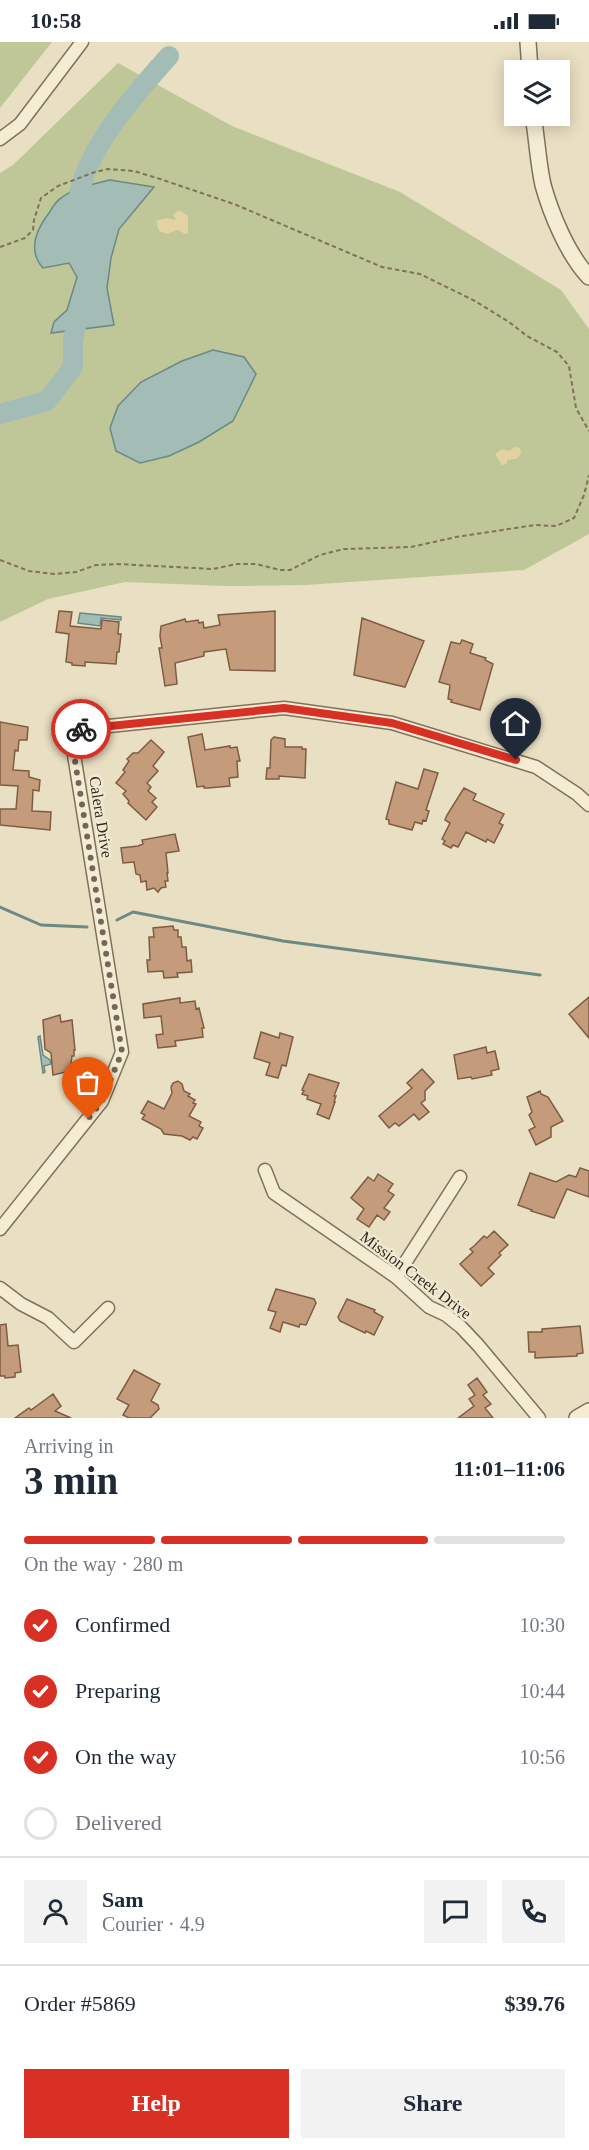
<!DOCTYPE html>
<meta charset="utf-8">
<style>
body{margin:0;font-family:"Times New Roman",serif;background:#f2f2f3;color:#1f2937;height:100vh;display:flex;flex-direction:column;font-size:22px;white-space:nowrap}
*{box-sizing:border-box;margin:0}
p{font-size:20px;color:#747a83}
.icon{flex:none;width:33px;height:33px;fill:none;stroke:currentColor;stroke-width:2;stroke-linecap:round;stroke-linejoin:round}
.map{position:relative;height:1376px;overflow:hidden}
.sheet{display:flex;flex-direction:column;background:#fff;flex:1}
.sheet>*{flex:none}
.buttons{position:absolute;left:504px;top:18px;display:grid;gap:12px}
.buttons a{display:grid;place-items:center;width:66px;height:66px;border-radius:0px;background:#fff;box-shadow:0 3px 15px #0003;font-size:30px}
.pin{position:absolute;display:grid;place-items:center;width:51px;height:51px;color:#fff;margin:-62px -26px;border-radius:50% 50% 50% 0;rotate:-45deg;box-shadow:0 0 6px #0007}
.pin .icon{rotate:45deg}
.courier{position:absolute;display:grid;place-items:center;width:60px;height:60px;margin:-30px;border:4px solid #d93025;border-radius:50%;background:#fff;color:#222;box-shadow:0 2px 8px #0007}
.headline em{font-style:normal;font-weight:700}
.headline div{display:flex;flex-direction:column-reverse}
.headline{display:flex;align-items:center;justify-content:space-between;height:102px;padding:0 24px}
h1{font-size:39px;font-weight:700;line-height:45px}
.bar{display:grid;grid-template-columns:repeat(4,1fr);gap:9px 6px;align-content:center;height:72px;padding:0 24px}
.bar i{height:8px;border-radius:4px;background:#e0e1e3}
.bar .on{background:#d93025}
.bar p{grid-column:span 4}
.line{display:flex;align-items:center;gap:15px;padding:0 24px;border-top:2px solid #e0e1e3}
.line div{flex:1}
.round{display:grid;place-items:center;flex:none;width:63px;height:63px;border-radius:0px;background:#f2f2f3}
ol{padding:0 24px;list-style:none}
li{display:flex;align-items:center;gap:18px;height:66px}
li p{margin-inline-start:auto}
li .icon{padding:6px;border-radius:50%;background:#d93025;color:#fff;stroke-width:4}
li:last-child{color:#747a83}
li i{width:33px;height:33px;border:3px solid #e0e1e3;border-radius:50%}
.button{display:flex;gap:12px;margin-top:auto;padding:12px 24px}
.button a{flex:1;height:69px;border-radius:0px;background:#d93025;color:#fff;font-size:24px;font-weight:700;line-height:69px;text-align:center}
.button a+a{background:#f2f2f3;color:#1f2937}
.status{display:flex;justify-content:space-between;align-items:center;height:42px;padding:0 30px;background:#fff;direction:ltr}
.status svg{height:16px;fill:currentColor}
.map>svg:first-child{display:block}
.green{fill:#bfc698}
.sand{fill:#e3d3a2}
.water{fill:#a4bcb6;stroke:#6c8983;stroke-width:1.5}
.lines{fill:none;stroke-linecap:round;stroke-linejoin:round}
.stream{stroke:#6c8983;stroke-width:3}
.river{stroke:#a4bcb6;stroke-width:20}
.building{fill:#c49c7c;stroke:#7e5c43;stroke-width:1.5}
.minor-casing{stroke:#81715b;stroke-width:15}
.tertiary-casing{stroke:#81715b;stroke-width:18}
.path{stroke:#81715b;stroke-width:2;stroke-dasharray:4.5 3;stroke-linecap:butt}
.minor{stroke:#f5ecd4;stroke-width:12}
.tertiary{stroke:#f5ecd4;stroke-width:15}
.done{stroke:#726857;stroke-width:6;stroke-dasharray:0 10.8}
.route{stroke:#d93025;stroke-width:8}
.labels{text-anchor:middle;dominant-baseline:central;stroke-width:5;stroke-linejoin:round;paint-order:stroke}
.street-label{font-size:16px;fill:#32281e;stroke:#f1e9d1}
</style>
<div class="status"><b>10:58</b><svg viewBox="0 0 49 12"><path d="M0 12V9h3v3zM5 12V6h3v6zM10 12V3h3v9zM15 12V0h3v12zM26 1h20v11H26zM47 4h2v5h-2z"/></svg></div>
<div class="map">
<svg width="589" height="1376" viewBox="0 0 589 1376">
<rect width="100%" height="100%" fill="#e9dfc2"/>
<path class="green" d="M0 0H52L0 66Z
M118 21 232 84 400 150 561 248 589 287V492L524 528 306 543 226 544 125 540 48 557 0 580V131L13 123Z"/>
<path class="sand" d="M179 168 188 174V191L185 192 178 188 167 192 159 189 156 179 166 176 176 178 173 173Z
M514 405 520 406 521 410C519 418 514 417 507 418V422L502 423 495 412 502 407 510 409Z"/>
<path class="water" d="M110 138 154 145 119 187 111 216 107 246 114 283 51 291 54 280 67 268 77 235 69 221 43 226C27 208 36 188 49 171 52 166 56 159 61 156 75 145 93 142 110 138Z
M213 308 244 315 256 332 233 379 199 400 169 414 140 421 116 409 110 386 118 364 141 340 182 319Z
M80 571 121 575V578L101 576 100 584 78 581Z
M40 994 43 1013 50 1018 51 1022 44 1024 45 1030 43 1031 38 995Z"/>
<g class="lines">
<path class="stream" d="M0 865 41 883 87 885
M117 878 133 870 283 899 540 933"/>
<path class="river" d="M78 172C74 119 135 52 169 14
M0 372 47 359 73 325V298L81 262"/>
</g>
<path class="building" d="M59 569 72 570 70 584 101 587 102 578 119 580 118 592H121L119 610H117L116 622 85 620V624L72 623V621L66 620 69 592 56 590Z
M275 569V629L230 628 226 607 204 610V614L175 621 177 642 165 644 159 606H162L160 594 161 584 185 577 186 580 198 578 199 581 203 580 204 586 220 583 218 573Z
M362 576 424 599 405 645 354 633Z
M462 598 473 602 470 611 486 616 485 618 493 622 480 668 451 660 452 658 448 657 450 643 439 640 451 600 460 602Z
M0 680 28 685 27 698H19L18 709 15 708 13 728 29 729V735L40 738 39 749 33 748 32 769 51 770 50 788 0 783V767H16L18 744 0 743Z
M202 692 205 708 230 704V706L237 705 240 719H237L238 735 229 736 230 744 208 746H204V744L197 745 188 695Z
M274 695 285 697V705H302V707H306L305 736 279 734V737H266L267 726H270L271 698Z
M151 698 164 710 153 724 158 729 147 741 151 745 148 749 156 756 152 760 157 765 146 778 128 761 129 759 123 752 126 749 116 741 125 730 123 728 129 719 127 717 133 711H138Z
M424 727 438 731 426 768 429 769 426 779 423 778 422 782 415 780 412 788 389 782V778L386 777 396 740 418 747Z
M464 746 476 752 473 758 504 772 499 781 503 783 494 801 487 797 486 800 466 790 458 805 453 803 451 806 443 802 445 799 442 797 450 781 445 778 447 773Z
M175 792 179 809 166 811 168 831H167L168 839H165L166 845 161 846 158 850 154 846 147 848 146 839 141 840 140 833 136 832 134 820 123 821 121 806 138 804 143 802 142 798Z
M173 884 174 888H178V895H181L182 905H186L187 919 191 918 192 930 177 931 178 935 164 936 163 929 148 930 147 918H150L149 895H154L153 886Z
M589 955V996L569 972Z
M180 956V961L195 959 196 967 199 966 204 986H202L203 995 175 999 176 1004 158 1006 156 993 163 992 161 974 144 976 143 962Z
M60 973 61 980 72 978 75 1008H74V1014H72L70 1029 53 1033 51 1011 45 1007 43 978Z
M261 990 279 996 280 991 293 995 286 1024 282 1023 278 1036 266 1033 270 1021 254 1016Z
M486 1005 487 1011 495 1009 499 1027 491 1029 492 1033 472 1037 471 1035 458 1037 454 1013Z
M422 1027 434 1040 425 1049V1058L421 1061 429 1070 419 1078 414 1072 399 1084 395 1081 389 1086 379 1074 412 1046 407 1041Z
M309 1032 339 1041 334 1054H336L334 1060H335L329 1077 317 1072 321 1062 307 1057 308 1054 302 1052 304 1049 302 1048Z
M178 1039 182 1042 184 1049 190 1052 188 1054 195 1058 193 1061 196 1062 189 1074 201 1080 199 1084 203 1086 197 1097 193 1095 190 1098 182 1094 164 1092 161 1087 142 1077 145 1073 141 1071 148 1059 164 1067 172 1051 171 1045 173 1041Z
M540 1049 541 1052 548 1055 563 1079 551 1085V1095L536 1103 529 1088 535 1085 529 1073 532 1070 527 1055Z
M580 1126 589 1129V1155L567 1147 554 1176 531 1169 532 1168 518 1163 530 1131 556 1140 569 1133 576 1135Z
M378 1132 393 1142 388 1149 394 1153 384 1166 390 1170 384 1178 377 1173 369 1185 357 1177 364 1167 351 1156 368 1135 374 1139Z
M494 1189 508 1203 499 1211 501 1213 488 1226 494 1232 481 1244 460 1222 473 1210 470 1207 474 1204 484 1194 487 1196Z
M276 1247 314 1257 316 1261 306 1283 300 1282 299 1285 283 1280 280 1290 270 1286 276 1270 268 1268Z
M347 1257 375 1268 374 1270 383 1275 374 1293 366 1289 365 1291 340 1279 338 1275Z
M6 1282 8 1304 18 1303 21 1330 15 1331V1335L5 1336V1334H0V1283Z
M580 1284 583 1311 577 1312V1314L535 1316V1310H529L528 1290H542V1287Z
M134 1328 160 1342 151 1359 158 1363 159 1367 150 1376H129L123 1373 129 1363 117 1357Z
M477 1336 487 1350 483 1353 491 1362 485 1366 493 1376H458L474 1364 469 1357 475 1353 468 1343Z
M53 1352 61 1364 55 1369 71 1376H15L29 1366 31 1368Z"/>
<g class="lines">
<defs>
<path id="minor" d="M0 97 20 82 82 0
M265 1128 274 1151 396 1235 429 1265 446 1273 461 1285 478 1303 539 1376
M0 1187 102 1059 122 1010 70 688 284 666 392 681 536 725 577 752 589 763
M396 1235 460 1135
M0 1246 21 1262 48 1276 74 1300 108 1266"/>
<path id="tertiary" d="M528 0 530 28
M533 74C537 96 538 121 543 143 551 172 568 213 589 235
M577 1376 589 1369"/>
</defs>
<use href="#minor" class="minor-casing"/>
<use href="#tertiary" class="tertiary-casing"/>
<path class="path" d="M0 205 25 196 33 188 34 178 41 156 58 144 95 130 108 127 134 129 160 137 234 162 382 225 420 232 475 259 509 280 527 294 557 310 569 324 576 366 589 389
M0 518 29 529 54 532 76 530 96 523 117 522 213 527 237 522H256L280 528H290L320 513 344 507 411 505 456 495 535 483 556 484 574 476 584 453 589 433"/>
<use href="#minor" class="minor"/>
<use href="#tertiary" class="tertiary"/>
</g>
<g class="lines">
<path class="done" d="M81 687 70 688 122 1010 102 1059 88 1077"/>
<path class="route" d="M81 687 284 666 392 681 516 718"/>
</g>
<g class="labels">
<g class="street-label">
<text transform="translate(101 775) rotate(81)">Calera Drive</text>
<text transform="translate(416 1233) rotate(37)">Mission Creek Drive</text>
</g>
</g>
</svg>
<div class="buttons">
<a><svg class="icon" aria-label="layers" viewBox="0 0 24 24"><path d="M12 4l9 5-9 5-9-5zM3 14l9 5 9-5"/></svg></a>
</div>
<div class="pin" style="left:88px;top:1077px;background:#ea580c"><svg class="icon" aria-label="bag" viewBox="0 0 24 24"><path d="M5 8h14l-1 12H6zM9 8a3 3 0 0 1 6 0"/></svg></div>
<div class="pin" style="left:516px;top:718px;background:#1f2937"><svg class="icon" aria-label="home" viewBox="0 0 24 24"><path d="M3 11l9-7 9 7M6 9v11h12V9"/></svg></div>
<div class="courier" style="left:81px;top:687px"><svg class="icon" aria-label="bike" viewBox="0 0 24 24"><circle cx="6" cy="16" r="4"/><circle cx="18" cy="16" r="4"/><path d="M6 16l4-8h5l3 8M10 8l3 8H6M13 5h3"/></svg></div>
</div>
<section class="sheet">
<div class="headline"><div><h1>3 min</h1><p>Arriving in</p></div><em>11:01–11:06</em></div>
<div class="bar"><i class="on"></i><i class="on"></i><i class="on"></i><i></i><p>On the way · 280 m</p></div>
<ol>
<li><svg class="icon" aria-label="check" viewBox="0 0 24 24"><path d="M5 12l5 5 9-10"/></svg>Confirmed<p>10:30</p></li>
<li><svg class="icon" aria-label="check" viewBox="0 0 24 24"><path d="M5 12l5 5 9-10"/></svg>Preparing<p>10:44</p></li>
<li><svg class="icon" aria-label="check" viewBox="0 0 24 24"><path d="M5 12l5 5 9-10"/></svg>On the way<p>10:56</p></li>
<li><i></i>Delivered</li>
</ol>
<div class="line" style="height:108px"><a class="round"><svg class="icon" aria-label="person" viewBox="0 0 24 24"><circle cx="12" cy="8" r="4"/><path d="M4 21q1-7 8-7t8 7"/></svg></a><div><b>Sam</b><p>Courier · 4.9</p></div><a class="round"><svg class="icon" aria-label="chat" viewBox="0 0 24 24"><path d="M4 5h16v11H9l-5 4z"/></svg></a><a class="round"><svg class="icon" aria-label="phone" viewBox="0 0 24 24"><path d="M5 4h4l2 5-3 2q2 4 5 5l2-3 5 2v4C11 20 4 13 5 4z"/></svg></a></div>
<div class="line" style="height:78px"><div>Order #5869</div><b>$39.76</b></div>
<div class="button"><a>Help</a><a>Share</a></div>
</section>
